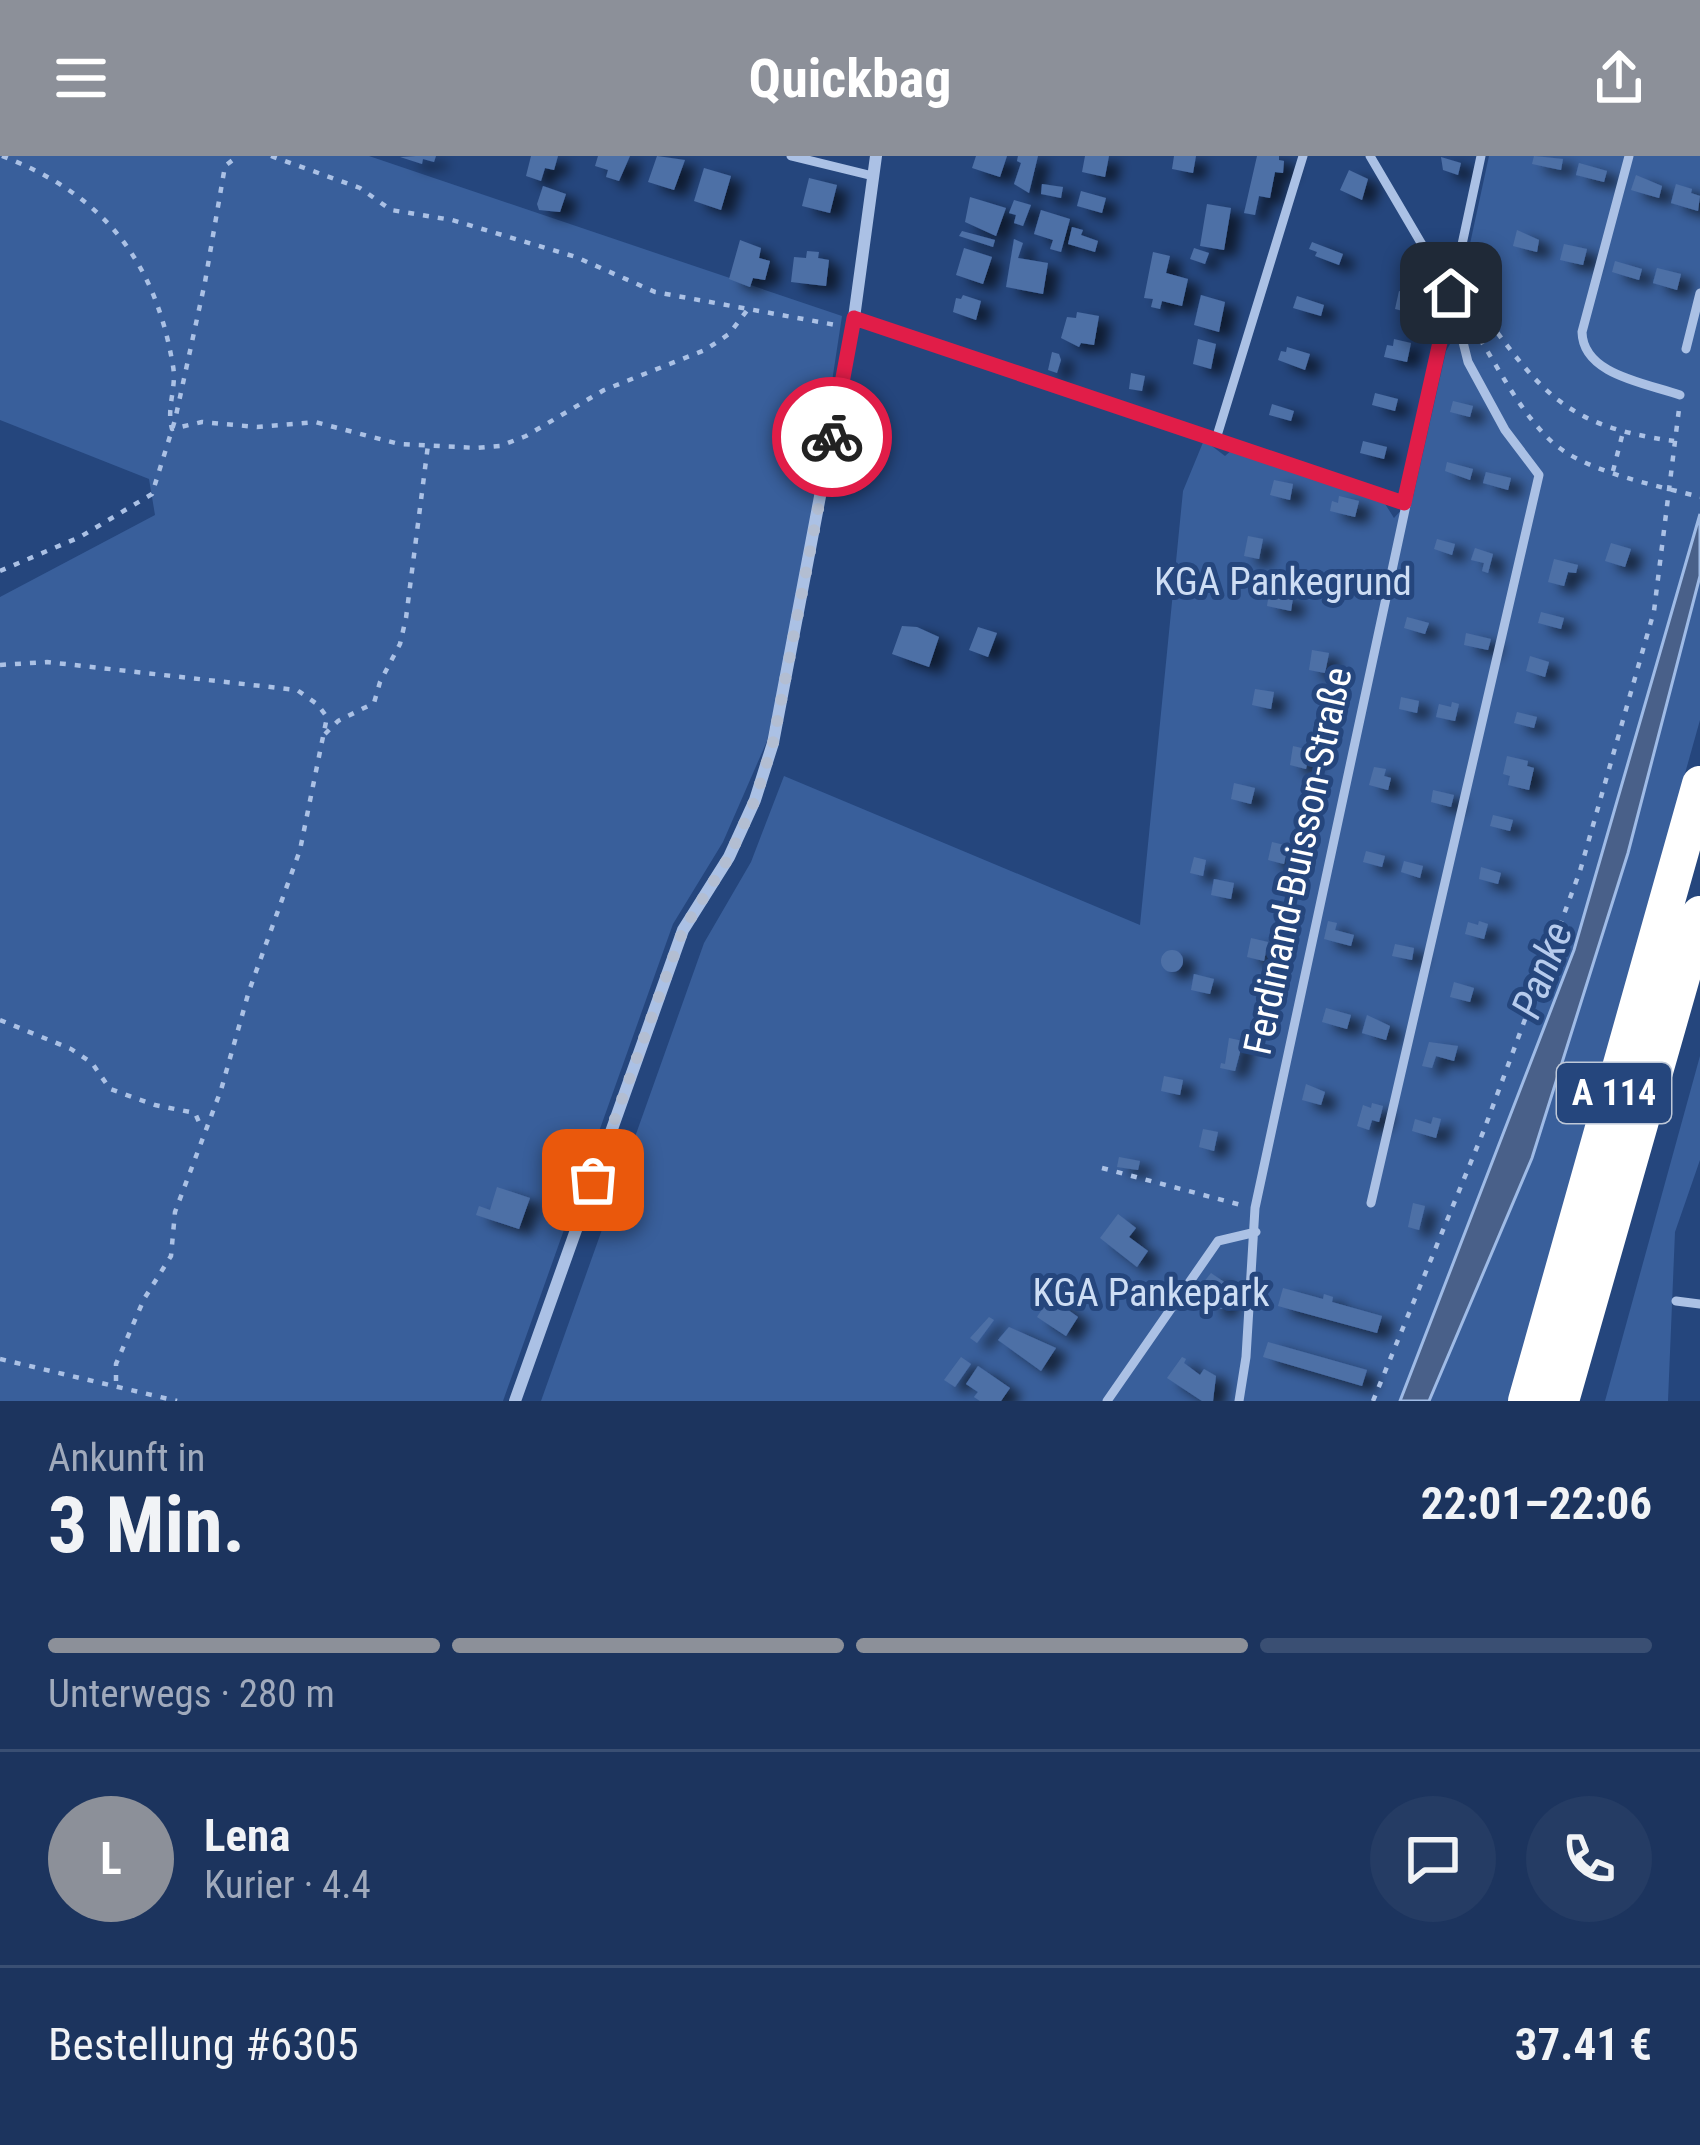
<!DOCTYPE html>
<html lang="de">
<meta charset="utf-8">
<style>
body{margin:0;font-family:"Roboto Condensed",sans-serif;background:#253c64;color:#f1f3f6;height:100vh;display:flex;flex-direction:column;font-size:45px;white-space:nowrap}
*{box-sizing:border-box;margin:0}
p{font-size:39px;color:#a0aabc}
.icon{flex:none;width:66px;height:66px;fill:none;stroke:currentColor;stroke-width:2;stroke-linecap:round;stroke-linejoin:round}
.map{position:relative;height:1245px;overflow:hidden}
.side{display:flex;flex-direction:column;background:#1c345e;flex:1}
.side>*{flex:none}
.pin{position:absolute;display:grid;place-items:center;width:102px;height:102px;color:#fff;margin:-51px;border-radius:24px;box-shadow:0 6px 18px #0006}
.courier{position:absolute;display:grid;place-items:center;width:120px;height:120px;margin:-60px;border:9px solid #e11d48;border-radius:50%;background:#fff;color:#222;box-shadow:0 3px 15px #0007}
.headline em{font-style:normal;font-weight:700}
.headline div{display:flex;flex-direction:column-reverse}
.headline{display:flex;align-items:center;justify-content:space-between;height:204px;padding:0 48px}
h1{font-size:78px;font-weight:700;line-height:90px}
.bar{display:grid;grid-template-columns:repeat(4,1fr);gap:18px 12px;align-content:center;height:144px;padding:0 48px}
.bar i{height:15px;border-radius:9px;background:#3a4f73}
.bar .current{background:#8c9099}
.bar p{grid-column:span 4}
.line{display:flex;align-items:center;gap:30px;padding:0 48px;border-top:3px solid #3a4f73}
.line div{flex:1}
.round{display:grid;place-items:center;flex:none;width:126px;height:126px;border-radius:63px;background:#253c64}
header{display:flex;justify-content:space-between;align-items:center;height:156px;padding:0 48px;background:#8c9099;color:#fff;font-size:54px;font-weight:700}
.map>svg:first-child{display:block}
.green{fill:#395f9b}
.water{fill:#496089;stroke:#9fbbe6;stroke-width:3}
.building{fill:#4e70a6;filter:url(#shadow)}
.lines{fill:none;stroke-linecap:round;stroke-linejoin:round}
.path{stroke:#abc1e5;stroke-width:4.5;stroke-dasharray:6 9;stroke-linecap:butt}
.lane{stroke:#abc1e5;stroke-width:9}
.street{stroke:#abc1e5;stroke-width:12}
.highway{stroke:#fff;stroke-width:36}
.done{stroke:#b3bed2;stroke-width:12;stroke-dasharray:0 21.6}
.route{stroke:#e11d48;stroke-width:15}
.labels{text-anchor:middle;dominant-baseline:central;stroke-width:10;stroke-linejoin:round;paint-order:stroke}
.shield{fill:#25467d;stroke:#bec8d8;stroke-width:3}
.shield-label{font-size:36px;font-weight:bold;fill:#fff}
.park-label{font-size:39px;fill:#cdddf4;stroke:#25467d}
.street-label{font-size:39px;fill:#fff;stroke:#25467d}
.water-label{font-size:42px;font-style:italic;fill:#b6cbed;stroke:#25467d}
</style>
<header><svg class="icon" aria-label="menu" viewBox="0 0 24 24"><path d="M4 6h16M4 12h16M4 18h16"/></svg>Quickbag<svg class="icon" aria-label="share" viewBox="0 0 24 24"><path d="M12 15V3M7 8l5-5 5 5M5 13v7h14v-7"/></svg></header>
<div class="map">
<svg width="1700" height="1245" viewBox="0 0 1700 1245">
<defs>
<filter id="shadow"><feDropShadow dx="12" dy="7" stdDeviation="6" flood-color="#0009"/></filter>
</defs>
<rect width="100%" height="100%" fill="#25467d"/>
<path class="green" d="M0 0H369L842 160 802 422 767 585 723 686 673 768 503 1245H0V441L155 359 149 323 0 264Z
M1489 0H1700V358L1574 794 1400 1245H541L704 787 751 706 784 620 1140 769 1183 335 1204 284 1225 300 1233 293 1382 343 1394 362 1413 341 1446 195 1457 176 1462 125Z
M1700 420V564L1509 1245H1429L1532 1002 1628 697Z
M1700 900V1004L1675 1076 1668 1245H1605Z"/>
<path class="water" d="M1700 358V420L1628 697 1532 1002 1429 1245H1400L1574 794Z"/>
<path class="building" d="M416 0H436L434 6 423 3 422 8 400 1Z
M531 0H558L554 14 545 12 541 25 526 20Z
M598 0H630L619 25 606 21 608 14 595 10Z
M657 0 685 4 674 34 648 26Z
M976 0H1007L1000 21 972 12Z
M1018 0H1038L1029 37 1014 28 1021 7 1017 5Z
M1085 0H1109L1105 21 1082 16Z
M1174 0H1196L1193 17 1172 13Z
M1257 0H1279V4L1284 5 1283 17 1275 16 1270 42 1259 40 1255 59 1244 57Z
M1534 0 1563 3 1561 14 1532 8Z
M1441 1 1461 7 1458 19 1443 14Z
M1579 7 1607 15 1604 26 1576 19Z
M704 12 731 20 721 54 694 45Z
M1349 14 1368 23 1362 44 1340 34Z
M1636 19 1662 30 1659 42 1631 34Z
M809 22 837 29 830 57 802 50Z
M1042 28 1063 31 1061 42 1041 38Z
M1676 28 1692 33 1691 37 1700 40 1698 55 1671 47Z
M543 30 566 38 560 56 539 54 537 48Z
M1081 35 1106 42 1102 57 1077 50Z
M970 41 1006 52 996 80 965 66Z
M1014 44 1031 49 1023 70 1014 67 1016 59 1009 57Z
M1207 48 1231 52 1224 94 1200 90Z
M1041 54 1070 63 1061 96 1050 93 1053 84 1034 78Z
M1072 71 1083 74 1081 79 1098 85 1095 96 1068 88Z
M1517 74 1539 84 1537 96 1513 90Z
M962 75 995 84 993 91 959 80Z
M1014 83 1023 87 1018 102 1048 107 1043 138 1006 131Z
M740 84 761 92 759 102 770 105 765 124 753 122 750 131 729 123Z
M1312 86 1343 98 1339 109 1315 100 1317 96 1309 93Z
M1564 88 1587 93 1583 109 1560 104Z
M964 92 992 101 983 128 956 119Z
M1194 92 1209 97 1205 108 1190 103Z
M807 95 819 96 818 102 829 104 826 130 791 126 794 101 806 102Z
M1153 96 1170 100 1166 117 1188 123 1182 150 1162 145 1160 153 1151 151 1153 143 1144 142Z
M1615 105 1642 113 1639 124 1612 116Z
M1657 112 1681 118 1677 134 1653 127Z
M1399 135 1416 139 1414 145 1422 147 1419 159 1395 153Z
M963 139 981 145 976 164 953 156 956 142 961 143Z
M1201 139 1225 146 1219 176 1194 169Z
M1297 140 1324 149 1321 160 1293 152Z
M1077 156 1099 160 1094 189 1081 187 1079 191 1061 182 1067 161 1076 162Z
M1198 183 1216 188 1211 213 1193 208Z
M1394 183 1411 187 1407 206 1384 201 1387 189 1393 190Z
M1287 191 1310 198 1305 214 1278 204 1281 195 1286 196Z
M1052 196 1059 198 1061 204 1057 217 1048 214Z
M1131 217 1145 220 1142 235 1129 233Z
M1375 237 1398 243 1395 255 1372 249Z
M1453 245 1473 250 1470 261 1450 256Z
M1272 248 1294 255 1291 265 1269 259Z
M1363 285 1387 291 1384 303 1360 297Z
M1447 306 1473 313 1470 324 1445 315Z
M1486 316 1511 322 1508 334 1483 327Z
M1274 324 1293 328 1290 344 1270 339Z
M1339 340 1359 345 1355 361 1330 355 1332 345 1338 347Z
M1248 380 1263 383 1259 403 1244 400Z
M1437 383 1455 388 1452 399 1434 393Z
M1611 387 1631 393 1625 411 1605 405Z
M1475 392 1493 398 1488 417 1482 415 1484 407 1471 404Z
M1554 403 1578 409 1576 417 1568 416 1564 430 1548 426Z
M1269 437 1293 442 1291 455 1267 450Z
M1541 456 1564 462 1561 473 1538 467Z
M1407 461 1429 467 1425 478 1404 472Z
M902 470 917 471 939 481 929 511 892 498Z
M978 471 997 477 988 501 969 494Z
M1466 477 1491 483 1488 494 1464 489Z
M1312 494 1329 497 1325 517 1309 514Z
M1530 500 1549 506 1545 521 1526 515Z
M1255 533 1274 536 1271 553 1252 549Z
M1401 541 1419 545 1417 557 1399 553Z
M1452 546 1459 548 1455 565 1436 561 1439 548 1451 551Z
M1517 556 1537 561 1534 572 1514 567Z
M1293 590 1310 594 1306 613 1290 609Z
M1507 600 1528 605 1527 610 1534 612 1529 634 1508 629 1510 620 1503 618Z
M1374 611 1386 613 1384 620 1391 622 1388 634 1369 629Z
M1234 627 1255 632 1251 648 1231 643Z
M1433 634 1454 639 1451 651 1431 646Z
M1493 659 1513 664 1510 675 1490 670Z
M1272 686 1288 690 1284 708 1268 704Z
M1366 695 1385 700 1382 711 1363 706Z
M1194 701 1206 704 1203 720 1190 717Z
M1404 705 1423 710 1420 722 1401 716Z
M1481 711 1501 717 1498 728 1479 723Z
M1214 723 1234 727 1231 743 1211 739Z
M1328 765 1337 767 1335 774 1354 779 1351 790 1324 783Z
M1479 765 1488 768 1484 783 1465 778 1468 766 1478 769Z
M1251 782 1268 786 1264 805 1247 801Z
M1395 788 1414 792 1412 804 1392 800Z
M1161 805a11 11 0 1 1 22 0a11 11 0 1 1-22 0Z
M1194 818 1214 823 1210 838 1191 834Z
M1454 826 1474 832 1470 846 1450 841Z
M1326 852 1351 859 1347 873 1322 866Z
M1367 859 1390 870 1386 884 1362 877Z
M1229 882 1243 885 1235 915 1220 912 1221 907 1225 908Z
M1429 886 1458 890 1454 905 1436 900 1432 912 1422 910Z
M1164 920 1183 924 1180 939 1161 935Z
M1306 928 1325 936 1321 949 1302 944Z
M1372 947 1383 950 1379 966 1372 964 1369 974 1357 970 1363 949 1371 952Z
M1433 961 1441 963 1436 982 1412 975 1415 963 1431 968Z
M1203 973 1218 976 1214 995 1199 991Z
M1119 1001 1140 1005 1138 1014 1117 1011Z
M497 1031 530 1042 519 1073 476 1059 479 1050 490 1054Z
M1413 1047 1425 1050 1419 1074 1408 1071Z
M1118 1058 1136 1072 1129 1081 1148 1095 1137 1111 1100 1082Z
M1211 1117 1227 1128 1226 1153H1211V1133L1203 1127Z
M1283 1132 1323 1143 1324 1138 1333 1141 1332 1146 1382 1160 1377 1177 1278 1150Z
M1050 1141 1078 1161 1066 1180 1037 1161Z
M989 1161 994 1164 977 1187 970 1182Z
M1009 1171 1056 1192 1041 1215 998 1184Z
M1268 1186 1367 1214 1362 1230 1263 1201Z
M961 1201 971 1208 955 1231 944 1224Z
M1182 1201 1186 1203 1184 1207 1200 1219 1204 1213 1216 1220 1213 1245H1202L1167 1222Z
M978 1210 1010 1232 1001 1245H980L974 1241 978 1236 966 1228Z"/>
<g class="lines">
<path class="path" d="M2 0C102 38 155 103 173 210 177 232 166 251 172 273L202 266 257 271 315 266 399 288 477 292 500 290 526 280 604 234 705 194 729 178 749 152
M271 0 360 32 391 54 452 64 576 101 655 136 836 169
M1468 144 1476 148C1540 234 1562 270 1674 285
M1480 183C1501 217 1521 256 1550 284 1583 316 1656 329 1700 341
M1613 315 1622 280
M0 415 80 381 152 338 175 264 205 126 225 10 238 0
M0 509 47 506 297 534 317 548 327 561 300 694 249 835 221 934 175 1056 171 1100 144 1143 116 1208V1230
M325 578 338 565 374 547 380 526 400 488 406 462 428 289
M0 864 71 893 92 907 110 933 155 949 195 957 202 973
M1102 1012 1241 1049
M0 1203 177 1245
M1373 1245 1484 974 1580 715 1654 455 1679 253"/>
<path class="lane" d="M791 0 873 20
M1370 0 1451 138 1468 206 1505 274 1539 319 1371 1047
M1629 0 1582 176C1583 219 1646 227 1680 239
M854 162 1404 347
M1686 193 1700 137
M1216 283 1303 0
M1676 1145 1700 1148
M1107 1245 1218 1085 1256 1076
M1239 1245 1246 1201 1255 1052 1481 0"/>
<path class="street" d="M515 1245 683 774 729 701 755 644 773 587 854 162 876 0"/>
<path class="highway" d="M1526 1245 1700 628
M1561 1245 1700 758"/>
</g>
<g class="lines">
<path class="done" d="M593 1024 683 774 729 701 755 644 773 587 832 281"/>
<path class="route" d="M832 281 854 162 1404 347 1451 137"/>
</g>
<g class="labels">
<rect class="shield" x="1557" y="907" width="114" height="60" rx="9"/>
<g class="shield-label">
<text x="1614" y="937">A 114</text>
</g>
<g class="park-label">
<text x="1283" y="426">KGA Pankegrund</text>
<text x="1151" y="1137">KGA Pankepark</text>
</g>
<g class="street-label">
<text transform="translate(1298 705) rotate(-78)">Ferdinand-Buisson-Straße</text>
</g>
<g class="water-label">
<text transform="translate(1542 814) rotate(-69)">Panke</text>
</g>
</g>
</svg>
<div class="pin" style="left:593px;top:1024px;background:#ea580c"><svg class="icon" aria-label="bag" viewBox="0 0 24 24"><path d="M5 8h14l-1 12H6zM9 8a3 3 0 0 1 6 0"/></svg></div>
<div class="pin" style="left:1451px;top:137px;background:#1f2937"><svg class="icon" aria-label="home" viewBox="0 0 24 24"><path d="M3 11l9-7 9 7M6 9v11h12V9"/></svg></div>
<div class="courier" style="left:832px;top:281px"><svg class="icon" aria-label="bike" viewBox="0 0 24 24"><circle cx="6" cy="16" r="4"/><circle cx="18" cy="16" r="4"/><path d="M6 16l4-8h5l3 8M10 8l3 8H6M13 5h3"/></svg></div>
</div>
<section class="side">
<div class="headline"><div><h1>3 Min.</h1><p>Ankunft in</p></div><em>22:01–22:06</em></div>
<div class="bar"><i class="current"></i><i class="current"></i><i class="current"></i><i></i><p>Unterwegs · 280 m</p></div>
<div class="line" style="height:216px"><b class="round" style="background:#8c9099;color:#fff">L</b><div><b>Lena</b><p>Kurier · 4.4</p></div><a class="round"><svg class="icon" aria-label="chat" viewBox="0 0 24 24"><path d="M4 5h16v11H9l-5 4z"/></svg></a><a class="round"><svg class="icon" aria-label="phone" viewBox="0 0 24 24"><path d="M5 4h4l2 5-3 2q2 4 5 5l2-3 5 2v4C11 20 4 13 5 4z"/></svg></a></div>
<div class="line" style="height:156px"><div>Bestellung #6305</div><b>37.41 €</b></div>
</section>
